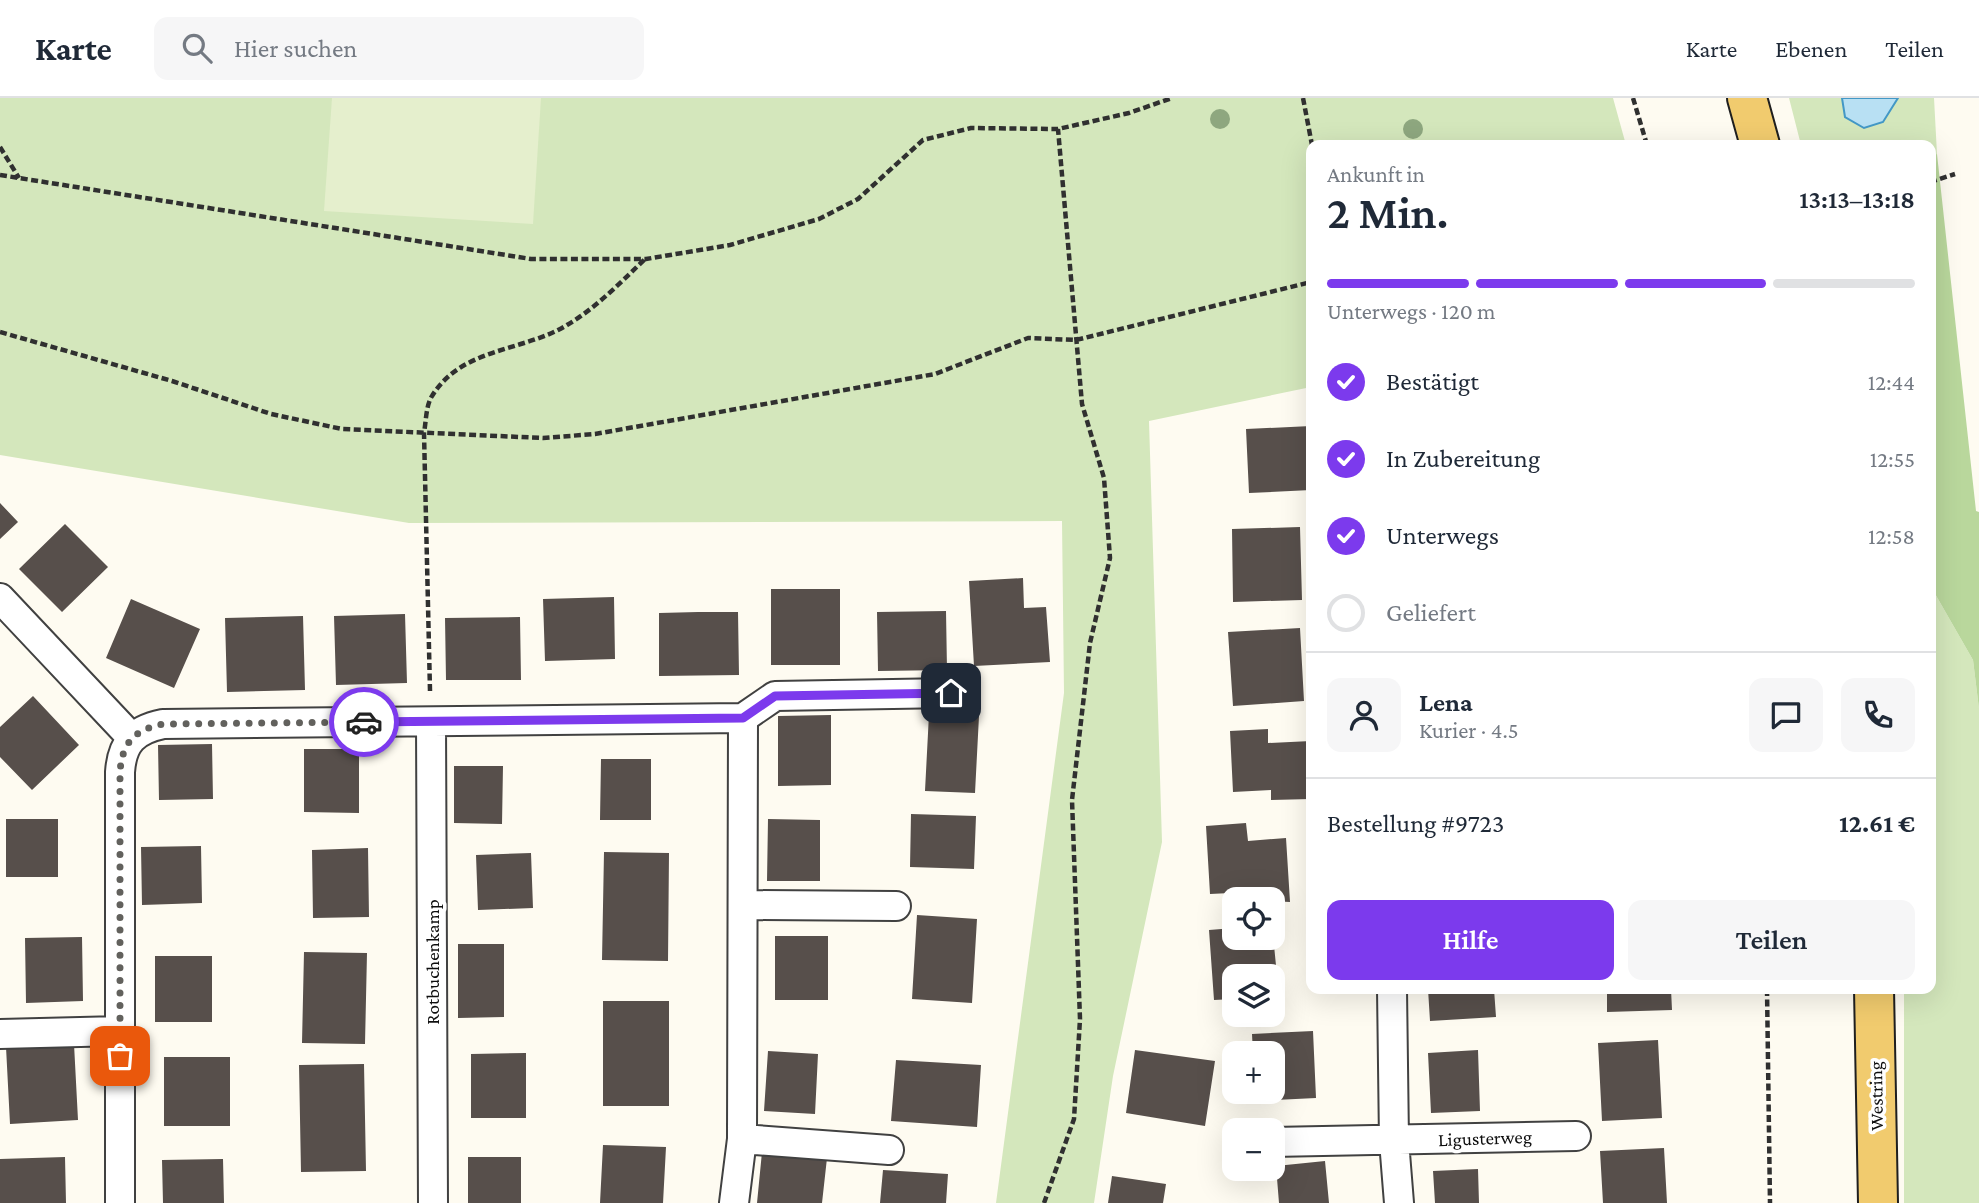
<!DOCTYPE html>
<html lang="de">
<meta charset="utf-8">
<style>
body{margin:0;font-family:"Crimson Pro",serif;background:#f6f6f7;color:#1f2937;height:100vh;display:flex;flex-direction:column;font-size:26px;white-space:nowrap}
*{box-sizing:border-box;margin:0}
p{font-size:23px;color:#747a83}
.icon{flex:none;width:38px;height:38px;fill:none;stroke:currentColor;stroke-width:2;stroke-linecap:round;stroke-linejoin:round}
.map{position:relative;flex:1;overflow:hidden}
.side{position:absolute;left:1306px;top:42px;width:630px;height:854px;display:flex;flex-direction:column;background:#fff;border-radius:14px;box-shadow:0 7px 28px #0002}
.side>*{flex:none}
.controls{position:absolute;left:1222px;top:789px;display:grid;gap:14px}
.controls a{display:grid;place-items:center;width:63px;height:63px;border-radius:14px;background:#fff;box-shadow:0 7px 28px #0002;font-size:35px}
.pin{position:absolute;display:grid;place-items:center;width:60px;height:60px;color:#fff;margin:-30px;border-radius:14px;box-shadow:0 4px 10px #0006}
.courier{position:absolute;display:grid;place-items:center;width:70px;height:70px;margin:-35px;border:5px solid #7c3aed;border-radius:50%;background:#fff;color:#222;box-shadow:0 2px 9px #0007}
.headline em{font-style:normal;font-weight:600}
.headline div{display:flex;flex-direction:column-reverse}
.headline{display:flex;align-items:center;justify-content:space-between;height:119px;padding:0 21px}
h1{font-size:46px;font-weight:600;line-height:52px}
.bar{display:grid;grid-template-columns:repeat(4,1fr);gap:10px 7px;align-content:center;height:84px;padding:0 21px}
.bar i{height:9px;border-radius:5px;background:#e0e1e3}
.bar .selected{background:#7c3aed}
.bar p{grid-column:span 4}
.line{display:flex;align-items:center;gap:18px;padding:0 21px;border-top:2px solid #e0e1e3}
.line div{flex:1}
.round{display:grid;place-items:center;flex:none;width:74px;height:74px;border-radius:14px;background:#f6f6f7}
ol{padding:0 21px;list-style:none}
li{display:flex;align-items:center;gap:21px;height:77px}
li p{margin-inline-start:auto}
li .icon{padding:7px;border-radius:50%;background:#7c3aed;color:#fff;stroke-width:4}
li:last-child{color:#747a83}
li i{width:38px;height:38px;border:4px solid #e0e1e3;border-radius:50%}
.button{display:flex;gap:14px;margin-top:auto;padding:14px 21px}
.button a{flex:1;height:80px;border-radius:14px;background:#7c3aed;color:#fff;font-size:28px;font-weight:600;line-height:80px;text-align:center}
.button a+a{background:#f6f6f7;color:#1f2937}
header{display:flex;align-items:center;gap:42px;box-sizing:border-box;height:98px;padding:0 35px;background:#fff;border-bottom:2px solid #e0e1e3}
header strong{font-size:33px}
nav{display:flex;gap:38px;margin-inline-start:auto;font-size:24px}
.search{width:490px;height:63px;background:#f6f6f7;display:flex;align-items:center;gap:18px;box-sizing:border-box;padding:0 24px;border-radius:14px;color:#747a83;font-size:26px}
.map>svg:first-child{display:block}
.green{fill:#d4e7bc}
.forest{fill:#b9d79c}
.pitch{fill:#e5efcd}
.water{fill:#b8e0f3;stroke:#4398c6;stroke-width:2}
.building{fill:#574f4b}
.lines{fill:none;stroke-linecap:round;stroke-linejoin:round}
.street-casing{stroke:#414141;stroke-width:32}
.primary-casing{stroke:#1f1f1f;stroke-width:42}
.path{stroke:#303030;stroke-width:4.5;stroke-dasharray:7 3.5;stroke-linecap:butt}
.street{stroke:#fff;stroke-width:28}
.primary{stroke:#f1cb6e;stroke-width:38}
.tree{fill:#8ea77f}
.done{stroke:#62615d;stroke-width:7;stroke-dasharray:0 12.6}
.route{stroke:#7c3aed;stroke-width:9}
.labels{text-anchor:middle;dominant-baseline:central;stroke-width:7;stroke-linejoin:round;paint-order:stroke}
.street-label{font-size:19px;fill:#0e0e0e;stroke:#fff}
</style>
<header>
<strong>Karte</strong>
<div class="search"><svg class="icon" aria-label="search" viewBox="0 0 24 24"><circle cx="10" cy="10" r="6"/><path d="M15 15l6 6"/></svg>Hier suchen</div>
<nav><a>Karte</a><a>Ebenen</a><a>Teilen</a></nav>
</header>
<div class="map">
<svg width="1979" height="1105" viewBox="0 0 1979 1105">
<rect width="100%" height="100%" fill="#fefbf1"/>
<path class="green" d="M0 0H1613L1626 47H1311V289L1149 323 1162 744 1113 978 1094 1105H996L1064 595 1062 423 409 425 0 357Z
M1789 0H1934L1937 56 1930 58V47H1801Z
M1930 487 1973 562 1979 611V1105H1904V891H1930Z"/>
<path class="forest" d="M1937 56 1976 413 1979 414V611L1973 562 1930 487V58Z"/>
<path class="pitch" d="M332 0H541L533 126 324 113Z"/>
<path class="water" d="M1842 0H1898L1883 24 1864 30 1845 19Z"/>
<path class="building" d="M1311 328V392L1249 395 1246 331Z
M0 405 18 424 0 441Z
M65 426 108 469 62 514 19 471Z
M1300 429 1302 502 1233 504 1232 431Z
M1023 480 1024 510 1046 509 1050 564 974 568 969 483Z
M771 491H840V567H771Z
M614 499 615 561 545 563 543 501Z
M131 501 200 531 174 590 106 560Z
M946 513 947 572 878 573 877 514Z
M698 514H738L739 577 659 578V515Z
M405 516 407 585 336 587 334 518Z
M303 518 305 592 227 594 225 520Z
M520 519 521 582H446L445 520Z
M1300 530 1304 603 1233 608 1228 534Z
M33 598 79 647 32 692 0 659V629Z
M929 616 979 618 975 695 925 693Z
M831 617V687L778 688V618Z
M1268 631V645L1311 643V701L1271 702V692L1233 694 1230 633Z
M212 646 213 701 159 702 158 647Z
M304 651H359V715L304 714Z
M601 661H651V722H600Z
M454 668H503L502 726 454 725Z
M911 716 976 718 974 771 910 769Z
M6 721H58V779H6Z
M768 721 820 722V783H767Z
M1246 725 1248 743 1286 740 1290 804 1251 802V794L1210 796 1206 728Z
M201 748 202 805 142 807 141 749Z
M368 750 369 819 313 820 312 752Z
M604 754 669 755 668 863 602 862Z
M531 755 533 810 478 812 476 757Z
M917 817 977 821 972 905 912 901Z
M1272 827 1279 898H1272V878H1234V901L1214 902 1209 832 1234 830V840H1272Z
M775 838H828V902H775Z
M82 839 83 903 26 905 25 840Z
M458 846H504V919L458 920Z
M304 854 367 855 365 946 302 945Z
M155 858H212V924H155Z
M1428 891H1494L1496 919 1430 923Z
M1607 891H1671L1672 912 1607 914Z
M603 903H669V1008H603Z
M1313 933 1316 1000 1256 1003 1255 994H1272V956H1253L1252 936Z
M1658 942 1662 1020 1602 1023 1598 945Z
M74 946 78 1022 10 1026 6 949Z
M1135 952 1215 963 1205 1028 1126 1015Z
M1478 952 1480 1013 1431 1015 1428 955Z
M768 953 818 956 815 1016 764 1013Z
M526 955V1020H471V956Z
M164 959H230V1028H164Z
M896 962 981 967 977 1029 891 1023Z
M364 966 366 1073 301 1074 299 967Z
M603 1047 666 1049 663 1105H600Z
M1664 1050 1667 1105H1603L1600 1053Z
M762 1054 827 1060 822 1105H757Z
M65 1059 66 1105H0V1061Z
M468 1059H521V1105H468Z
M223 1061 224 1105H163L162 1062Z
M1325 1063 1329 1105H1279L1276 1068Z
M1478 1071 1479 1105H1435L1433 1073Z
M883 1072 948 1076 946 1105H880Z
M1112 1078 1166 1086 1163 1105H1108Z"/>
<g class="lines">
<defs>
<path id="street" d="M0 500 131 639
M431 624 433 1105
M744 807 896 808
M1392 891 1394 1043 1399 1105
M0 936 120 933
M742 1041 889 1052
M1272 1044 1576 1038
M120 1105V674C122 645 134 632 163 626L743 620 775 598 951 595
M734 1105 742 1041 743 620"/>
<path id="primary" d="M1747 0 1760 47
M1874 891 1878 1105"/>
</defs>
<use href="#street" class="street-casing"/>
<use href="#primary" class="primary-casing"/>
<path class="path" d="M1303 0 1312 47
M1633 0 1647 47
M0 49 19 80
M0 77 531 161H646L730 147 819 121 858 101 923 42 971 30 1058 31 1129 15 1172 0
M1930 84 1955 76
M0 234 172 283 271 316 342 331 543 340 595 336 935 276 1028 240 1076 242 1311 184
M430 593 424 335C426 324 426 307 432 298 462 249 523 254 567 227 596 210 621 184 645 161
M1767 891 1770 1105
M1044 1105 1074 1021 1080 921 1072 702 1090 545 1110 460 1104 380 1082 306 1058 31"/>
<use href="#street" class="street"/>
<use href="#primary" class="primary"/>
</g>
<g class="tree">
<circle cx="1220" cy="21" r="10"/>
<circle cx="1413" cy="31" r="10"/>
</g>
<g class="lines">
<path class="done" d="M120 958V674C122 645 134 632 163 626L364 624"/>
<path class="route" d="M364 624 743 620 775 598 951 595"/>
</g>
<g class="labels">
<g class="street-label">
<text transform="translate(432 864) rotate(-90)">Rotbuchenkamp</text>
<text transform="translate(1876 998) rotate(-91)">Westring</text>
<text transform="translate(1485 1040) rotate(-2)">Ligusterweg</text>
</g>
</g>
</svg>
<div class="controls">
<a><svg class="icon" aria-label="locate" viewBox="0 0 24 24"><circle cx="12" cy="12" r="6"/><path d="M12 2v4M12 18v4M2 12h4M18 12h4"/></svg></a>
<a><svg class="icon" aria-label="layers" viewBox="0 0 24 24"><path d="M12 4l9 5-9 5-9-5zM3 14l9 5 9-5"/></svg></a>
<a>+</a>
<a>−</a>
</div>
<div class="pin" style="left:120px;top:958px;background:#ea580c"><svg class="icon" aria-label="bag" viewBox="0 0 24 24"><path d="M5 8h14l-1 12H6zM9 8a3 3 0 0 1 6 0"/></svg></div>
<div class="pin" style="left:951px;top:595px;background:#1f2937"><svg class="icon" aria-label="home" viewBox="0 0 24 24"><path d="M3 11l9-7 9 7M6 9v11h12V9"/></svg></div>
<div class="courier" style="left:364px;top:624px"><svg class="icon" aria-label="car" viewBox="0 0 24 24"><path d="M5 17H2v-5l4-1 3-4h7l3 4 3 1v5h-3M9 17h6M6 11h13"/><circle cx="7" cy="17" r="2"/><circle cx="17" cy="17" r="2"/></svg></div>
<section class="side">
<div class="headline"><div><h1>2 Min.</h1><p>Ankunft in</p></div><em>13:13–13:18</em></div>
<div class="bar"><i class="selected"></i><i class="selected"></i><i class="selected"></i><i></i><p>Unterwegs · 120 m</p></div>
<ol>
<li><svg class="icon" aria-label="check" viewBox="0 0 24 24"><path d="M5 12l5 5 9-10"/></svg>Bestätigt<p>12:44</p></li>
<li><svg class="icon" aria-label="check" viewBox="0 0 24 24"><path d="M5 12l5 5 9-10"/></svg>In Zubereitung<p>12:55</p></li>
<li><svg class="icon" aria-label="check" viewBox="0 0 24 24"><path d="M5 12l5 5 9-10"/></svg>Unterwegs<p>12:58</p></li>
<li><i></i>Geliefert</li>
</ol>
<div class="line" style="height:126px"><a class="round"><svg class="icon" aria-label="person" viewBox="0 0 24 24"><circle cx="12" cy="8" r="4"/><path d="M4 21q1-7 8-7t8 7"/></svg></a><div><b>Lena</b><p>Kurier · 4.5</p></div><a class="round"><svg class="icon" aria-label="chat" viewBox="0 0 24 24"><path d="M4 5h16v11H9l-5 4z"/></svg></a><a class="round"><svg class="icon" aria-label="phone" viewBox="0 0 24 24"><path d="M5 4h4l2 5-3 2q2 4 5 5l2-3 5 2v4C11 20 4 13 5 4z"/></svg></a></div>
<div class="line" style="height:91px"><div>Bestellung #9723</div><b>12.61 €</b></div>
<div class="button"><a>Hilfe</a><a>Teilen</a></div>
</section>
</div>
